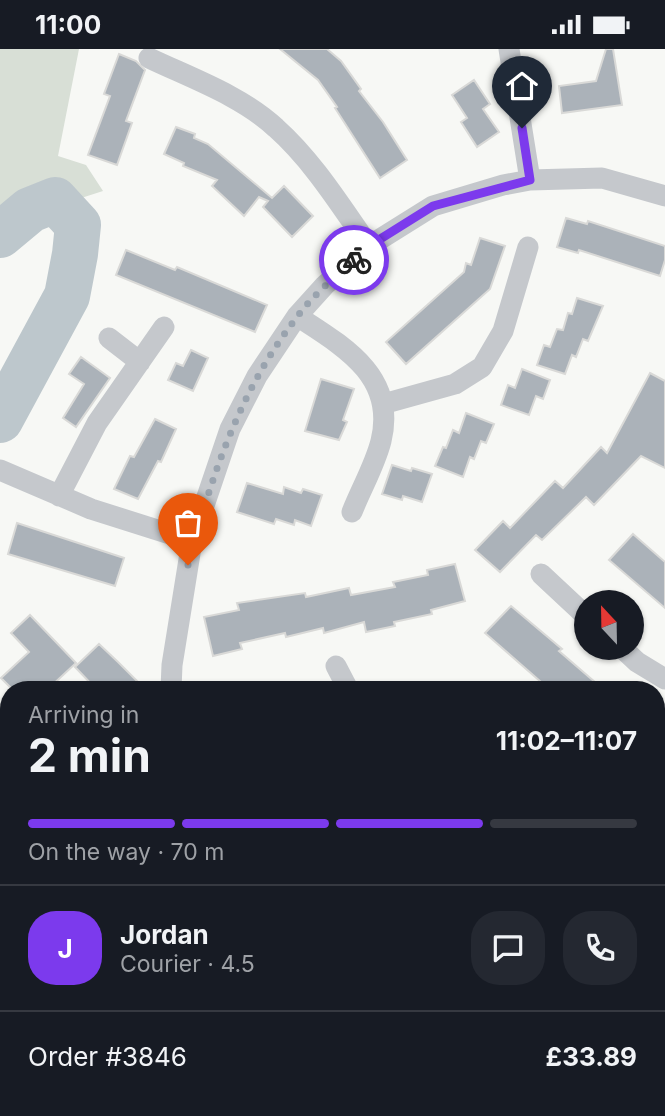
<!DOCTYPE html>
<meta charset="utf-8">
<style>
body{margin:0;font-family:Inter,sans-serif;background:#242831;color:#f1f3f6;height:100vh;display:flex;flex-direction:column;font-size:26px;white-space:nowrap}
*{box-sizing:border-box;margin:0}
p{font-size:23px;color:#9ea1a6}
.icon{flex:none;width:38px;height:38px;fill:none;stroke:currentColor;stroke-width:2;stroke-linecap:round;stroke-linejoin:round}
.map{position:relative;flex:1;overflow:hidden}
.details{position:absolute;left:0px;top:632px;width:665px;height:436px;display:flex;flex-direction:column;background:#171b24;border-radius:28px 28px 0 0;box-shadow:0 2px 5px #0004}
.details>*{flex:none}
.needle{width:46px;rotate:338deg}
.controls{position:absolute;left:574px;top:541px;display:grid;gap:14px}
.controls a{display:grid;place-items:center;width:70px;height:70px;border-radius:50%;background:#171b24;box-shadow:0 2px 5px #0004;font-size:35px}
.pin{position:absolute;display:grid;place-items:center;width:60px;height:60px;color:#fff;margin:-72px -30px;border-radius:50% 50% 50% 0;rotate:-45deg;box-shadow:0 0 7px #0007}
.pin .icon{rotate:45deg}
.courier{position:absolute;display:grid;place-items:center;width:70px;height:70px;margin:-35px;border:5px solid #7c3aed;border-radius:50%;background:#fff;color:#222;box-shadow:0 2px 9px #0007}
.overview em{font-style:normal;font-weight:700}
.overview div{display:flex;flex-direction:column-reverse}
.overview{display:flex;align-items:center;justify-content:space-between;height:119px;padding:0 28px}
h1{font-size:46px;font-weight:700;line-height:52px}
.bar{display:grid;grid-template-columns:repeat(4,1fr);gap:10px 7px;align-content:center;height:84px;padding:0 28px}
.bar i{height:9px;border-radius:5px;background:#363941}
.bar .current{background:#7c3aed}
.bar p{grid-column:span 4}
.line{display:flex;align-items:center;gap:18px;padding:0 28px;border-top:2px solid #363941}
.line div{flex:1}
.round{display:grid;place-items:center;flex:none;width:74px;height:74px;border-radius:28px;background:#242831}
.status{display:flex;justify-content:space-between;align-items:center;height:49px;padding:0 35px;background:#171b24;direction:ltr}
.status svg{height:19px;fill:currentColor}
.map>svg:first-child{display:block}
.green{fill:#d8dfd6}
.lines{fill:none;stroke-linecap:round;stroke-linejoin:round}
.river{stroke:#bdc7cc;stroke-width:46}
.building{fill:#abb2b9;stroke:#d9d9d7;stroke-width:2}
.minor{stroke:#c5c8cc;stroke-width:21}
.done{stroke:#99a3ae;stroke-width:7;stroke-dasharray:0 12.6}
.route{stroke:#7c3aed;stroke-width:9}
</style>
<div class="status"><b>11:00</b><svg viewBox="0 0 49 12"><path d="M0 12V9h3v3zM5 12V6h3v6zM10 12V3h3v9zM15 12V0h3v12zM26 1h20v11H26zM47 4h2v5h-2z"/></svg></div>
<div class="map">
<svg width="665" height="1067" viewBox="0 0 665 1067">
<rect width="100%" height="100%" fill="#f7f8f5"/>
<path class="green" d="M0 0H79L58 107 86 116 103 142 75 151H55L30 161 0 186Z"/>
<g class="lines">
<path class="river" d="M0 186 30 161 55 151 78 176 75 205 67 247 0 371"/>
</g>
<path class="building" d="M280 0H327L341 12 361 40 359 42 383 73 407 111 380 129 335 59 337 58 318 31Z
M606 0H613L622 56 562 64 559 37 596 32Z
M119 5 136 12 145 21 126 72 132 74 117 116 88 106 110 47 104 45Z
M474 31 490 55 483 60 499 83 477 98 461 73 467 69 452 46Z
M176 78 195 85 194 89 208 95 272 149 284 137 313 167 292 188 263 158 268 152 259 148 244 167 212 137 217 131 183 117 184 114 164 105Z
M566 169 587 175 588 172 665 197V211L660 227 579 201 578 204 557 198Z
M480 189 505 197 490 240 406 315 386 293 464 223 466 214 471 216Z
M126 201 175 221 177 218 267 256 255 283 116 226Z
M577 249 603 257 588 292 583 290 576 308 572 306 565 325 537 316 544 296 550 298 557 280 563 281 568 264 572 265Z
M191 301 208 309 193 342 168 331 176 314 183 317Z
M81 308 110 329 76 378 63 369 84 335 69 325Z
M522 320 550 331 543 350 536 347 529 366 501 356 508 336 515 339Z
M650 324 665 332V419L641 407 594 456 586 448 542 491 536 486 500 523 475 501 503 472 510 479 555 432 563 439 601 398 607 404Z
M321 330 354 340 343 371 347 373 339 391 305 382Z
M466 364 494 375 486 394 481 392 474 410 470 408 463 428 435 417 443 398 446 399 453 381 459 384Z
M155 370 176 380 161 413 158 412 138 450 114 440 130 407 134 408Z
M392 416 411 422 412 419 432 425 422 453 403 447 402 451 382 445Z
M247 434 283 445 284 438 301 444 303 440 322 446 311 477 295 471 294 476 276 470 274 475 237 463Z
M17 474 124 509 115 537 8 505Z
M633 485 665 513V559L609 511Z
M455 515 465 552 431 561 432 565 394 573 395 577 366 583 364 573 324 584 323 579 286 588 285 584 240 594 242 600 213 607 204 568 239 561 237 554 305 544 306 548 349 539 351 546 395 538 393 533 428 526 427 521Z
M511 557 562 600 559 602 603 640H549L485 584Z
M30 566 76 614 48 640H12L1 629 29 603 11 584Z
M99 595 118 613 145 640H96L75 618Z"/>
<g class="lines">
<path class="minor" d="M509 0 530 131
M149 9C191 29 242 47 276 79 313 112 340 156 369 197
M297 267C343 297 397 327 381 392 375 416 361 440 352 463
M109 289 140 313
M383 355 455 335 482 318 503 282 528 198
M0 421 91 460 192 492
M59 447 97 374 164 278
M541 525 586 567
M621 598 637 613 665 630
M336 617 348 640
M171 640 172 616 192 492 230 380 257 327 297 267 325 236 369 197 433 157 503 136 530 131 602 129 665 147
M656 693 665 677
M656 843 665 847
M656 965 665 956
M573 1059 576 1067
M358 1067 360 1059"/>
</g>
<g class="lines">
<path class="done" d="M188 516C193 488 203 462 212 434 232 374 258 318 297 268 313 246 334 229 354 211"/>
<path class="route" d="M354 211 369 197 433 157 530 131 522 79"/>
</g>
</svg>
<div class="controls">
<a><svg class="needle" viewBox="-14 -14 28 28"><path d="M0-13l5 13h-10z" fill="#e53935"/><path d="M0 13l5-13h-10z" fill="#9ea1a6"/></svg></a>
</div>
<div class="pin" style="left:188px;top:516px;background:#ea580c"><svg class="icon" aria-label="bag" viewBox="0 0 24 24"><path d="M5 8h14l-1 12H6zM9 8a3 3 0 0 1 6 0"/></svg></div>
<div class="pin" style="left:522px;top:79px;background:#1f2937"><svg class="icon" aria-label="home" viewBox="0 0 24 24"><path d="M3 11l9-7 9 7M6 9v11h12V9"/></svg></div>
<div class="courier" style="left:354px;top:211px"><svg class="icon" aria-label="bike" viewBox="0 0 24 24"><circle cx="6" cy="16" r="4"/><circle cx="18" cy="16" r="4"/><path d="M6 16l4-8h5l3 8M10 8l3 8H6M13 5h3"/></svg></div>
<section class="details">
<div class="overview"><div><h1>2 min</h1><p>Arriving in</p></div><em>11:02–11:07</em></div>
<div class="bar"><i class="current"></i><i class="current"></i><i class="current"></i><i></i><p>On the way · 70 m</p></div>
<div class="line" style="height:126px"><b class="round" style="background:#7c3aed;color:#fff">J</b><div><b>Jordan</b><p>Courier · 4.5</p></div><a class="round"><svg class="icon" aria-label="chat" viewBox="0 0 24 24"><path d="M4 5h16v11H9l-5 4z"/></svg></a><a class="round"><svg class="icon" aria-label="phone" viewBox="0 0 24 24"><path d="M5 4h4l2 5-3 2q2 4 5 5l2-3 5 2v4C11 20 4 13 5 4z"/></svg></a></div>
<div class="line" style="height:91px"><div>Order #3846</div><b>£33.89</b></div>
</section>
</div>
